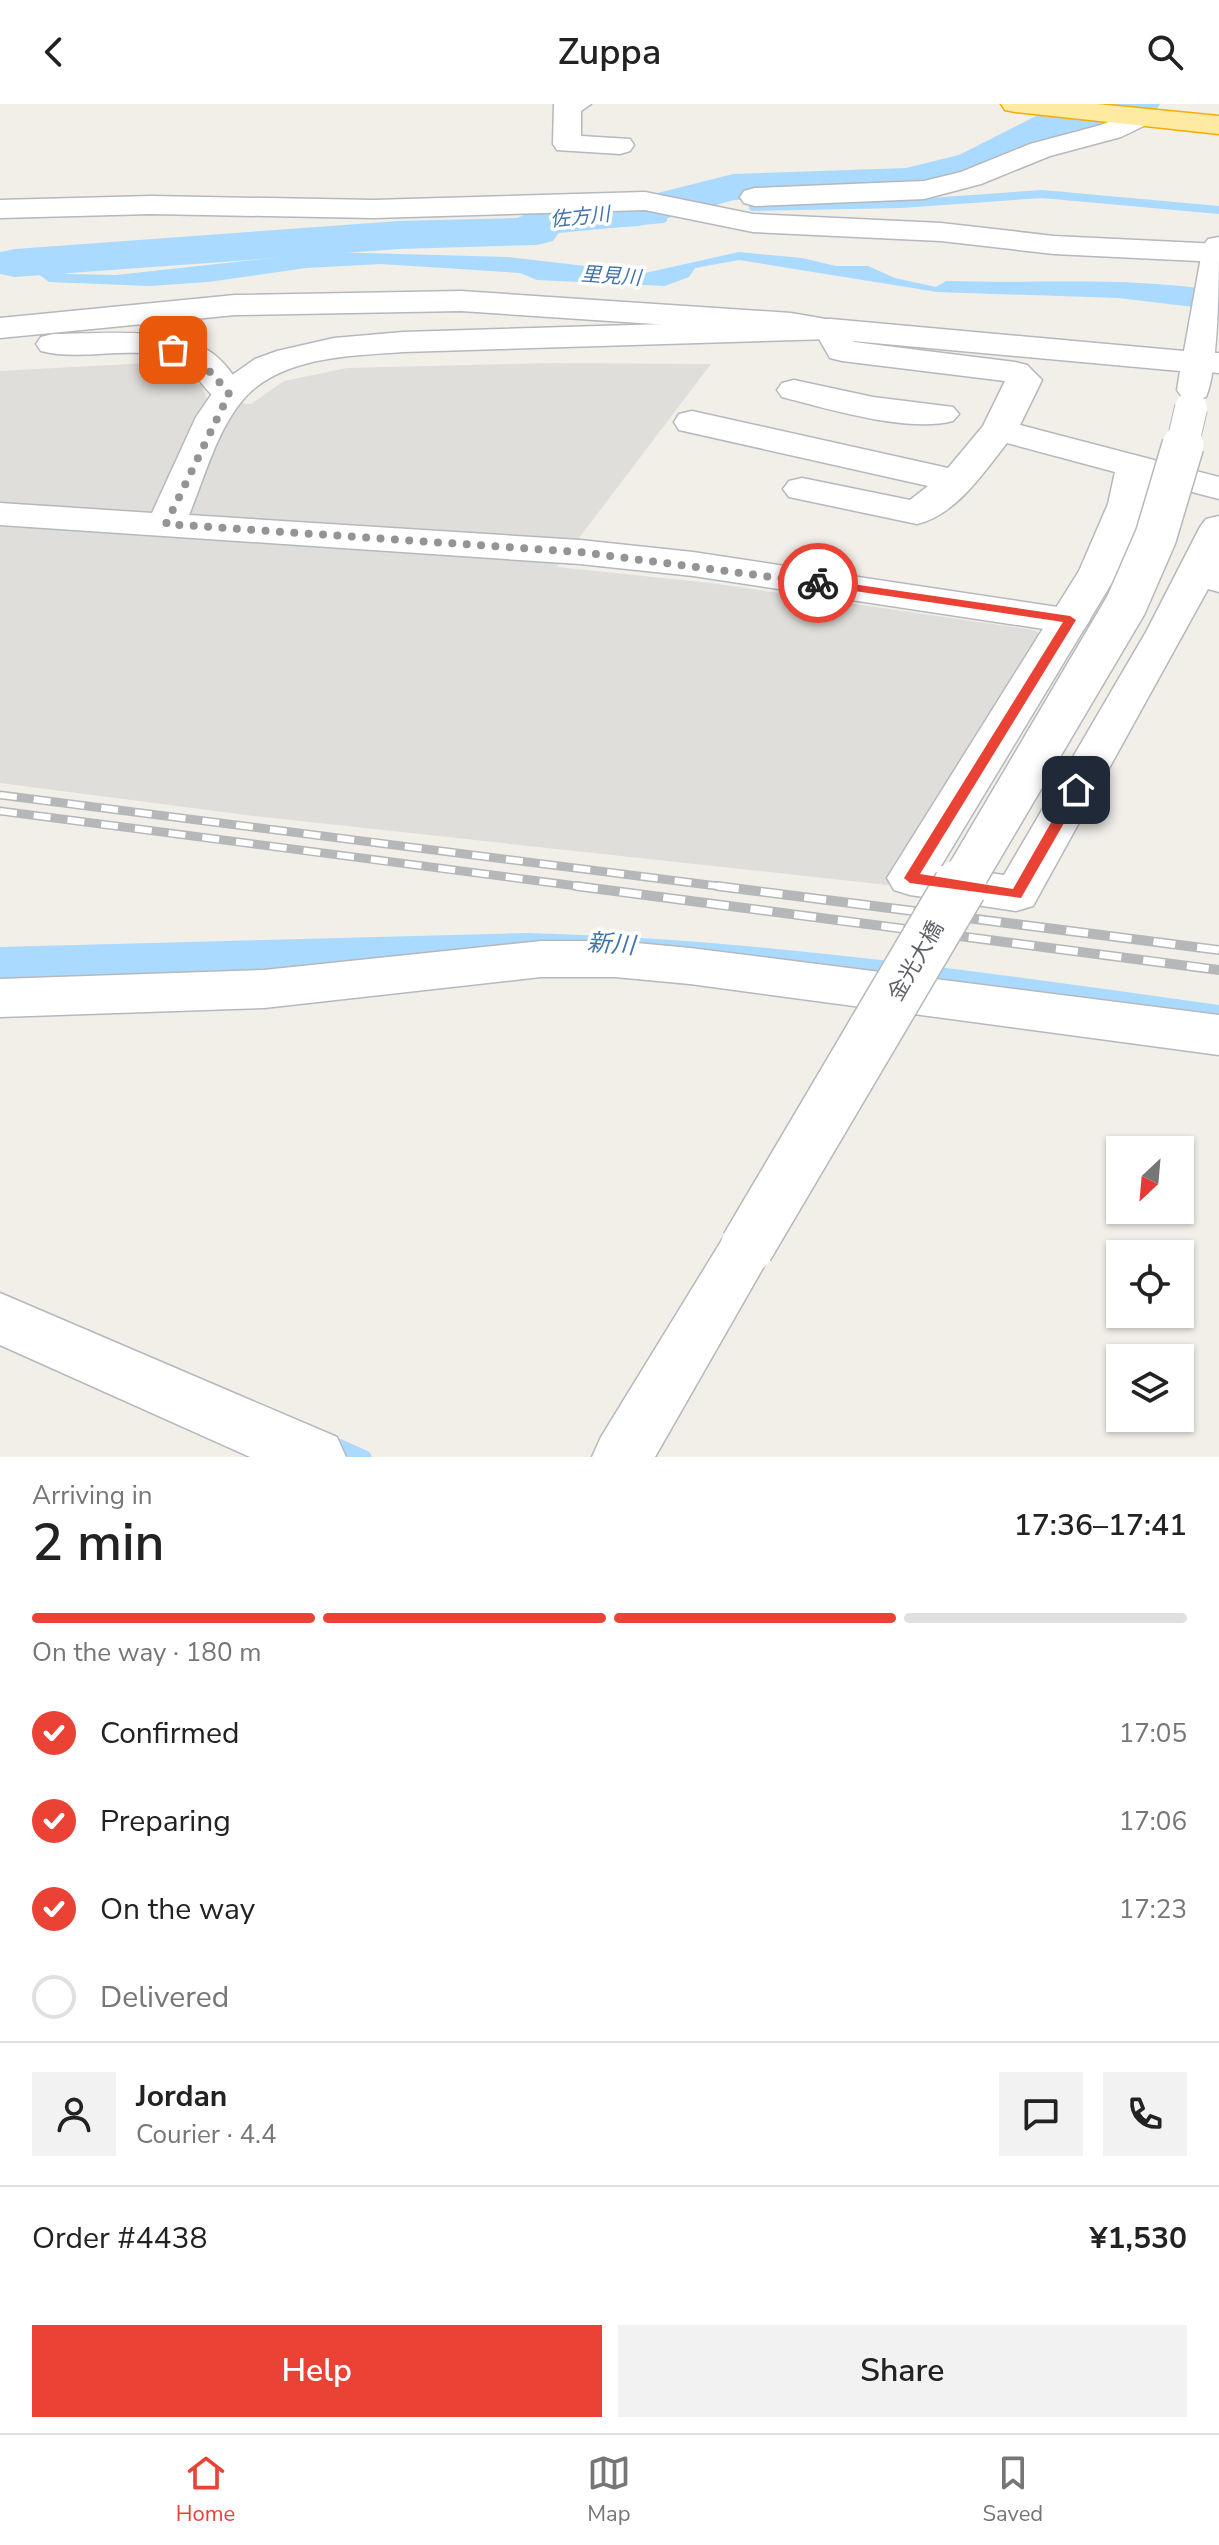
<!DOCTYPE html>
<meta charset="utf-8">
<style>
body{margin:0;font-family:"Nunito Sans","Noto Sans JP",sans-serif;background:#f2f2f2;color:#222;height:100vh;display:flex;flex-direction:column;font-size:30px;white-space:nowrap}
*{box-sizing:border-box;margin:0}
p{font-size:26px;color:#767676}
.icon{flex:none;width:44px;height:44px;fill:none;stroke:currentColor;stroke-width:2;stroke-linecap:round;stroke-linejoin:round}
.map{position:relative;height:1353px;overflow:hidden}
.side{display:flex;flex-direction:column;background:#fff;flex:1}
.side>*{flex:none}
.needle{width:52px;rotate:206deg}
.controls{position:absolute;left:1106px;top:1032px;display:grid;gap:16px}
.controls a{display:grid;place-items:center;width:88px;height:88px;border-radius:0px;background:#fff;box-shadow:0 2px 6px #0004;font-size:40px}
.pin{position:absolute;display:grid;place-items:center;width:68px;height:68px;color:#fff;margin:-34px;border-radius:16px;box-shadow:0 4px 12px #0006}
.courier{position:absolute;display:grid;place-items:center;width:80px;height:80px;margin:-40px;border:6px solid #ea4335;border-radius:50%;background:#fff;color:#222;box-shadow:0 2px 10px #0007}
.overview em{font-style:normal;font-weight:600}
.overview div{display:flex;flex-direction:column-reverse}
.overview{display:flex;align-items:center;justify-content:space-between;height:136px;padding:0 32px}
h1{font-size:52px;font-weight:600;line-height:60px}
.bar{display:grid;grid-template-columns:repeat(4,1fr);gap:12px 8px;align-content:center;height:96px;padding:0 32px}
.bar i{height:10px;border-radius:6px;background:#e0e0e0}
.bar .active{background:#ea4335}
.bar p{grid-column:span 4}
.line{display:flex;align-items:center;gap:20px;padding:0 32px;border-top:2px solid #e0e0e0}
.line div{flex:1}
.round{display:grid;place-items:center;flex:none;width:84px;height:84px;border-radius:0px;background:#f2f2f2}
ol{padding:0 32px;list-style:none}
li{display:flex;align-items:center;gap:24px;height:88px}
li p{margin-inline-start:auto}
li .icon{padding:8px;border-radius:50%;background:#ea4335;color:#fff;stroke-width:4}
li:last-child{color:#767676}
li i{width:44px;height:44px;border:4px solid #e0e0e0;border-radius:50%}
.button{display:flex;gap:16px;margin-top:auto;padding:16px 32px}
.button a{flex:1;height:92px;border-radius:0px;background:#ea4335;color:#fff;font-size:32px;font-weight:600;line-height:92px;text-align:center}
.button a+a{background:#f2f2f2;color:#222}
header{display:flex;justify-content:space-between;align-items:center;height:104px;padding:0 32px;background:#fff;font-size:36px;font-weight:600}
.dock{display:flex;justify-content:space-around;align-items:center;height:112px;border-top:2px solid #e0e0e0;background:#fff;font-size:22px;color:#767676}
.dock a{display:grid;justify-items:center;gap:4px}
.dock .active{color:#ea4335}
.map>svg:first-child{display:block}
.industrial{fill:#e0deda}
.water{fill:#aadaff}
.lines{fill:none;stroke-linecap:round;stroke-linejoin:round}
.stream-far1{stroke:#aadaff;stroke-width:8}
.stream{stroke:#aadaff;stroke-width:13}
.river{fill:#aadaff;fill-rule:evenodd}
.minor-casing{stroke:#b5b8bc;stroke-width:3}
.tertiary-casing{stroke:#b5b8bc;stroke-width:3}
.trunk-casing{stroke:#f9ab00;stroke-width:3}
.minor{fill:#fff;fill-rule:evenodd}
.tertiary{fill:#fff;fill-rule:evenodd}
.trunk{fill:#feeaa1;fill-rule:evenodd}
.rail-far1-casing{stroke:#b6b7b8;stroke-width:9}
.rail-casing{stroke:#b6b7b8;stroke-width:10}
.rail-far1{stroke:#fff;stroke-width:6;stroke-dasharray:17;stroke-linecap:butt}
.rail{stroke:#fff;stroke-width:7;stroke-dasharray:22;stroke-linecap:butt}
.tertiary-bridge-far2-casing{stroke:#b5b8bc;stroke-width:34;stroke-linecap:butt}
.tertiary-bridge-far1-casing{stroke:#b5b8bc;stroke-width:44;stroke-linecap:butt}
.tertiary-bridge-casing{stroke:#b5b8bc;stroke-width:56;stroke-linecap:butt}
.tertiary-bridge-far2{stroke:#fff;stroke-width:32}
.tertiary-bridge-far1{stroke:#fff;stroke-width:41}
.tertiary-bridge{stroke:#fff;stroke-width:53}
.route{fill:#ea4335}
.done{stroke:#929495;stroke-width:8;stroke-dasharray:0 14.4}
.labels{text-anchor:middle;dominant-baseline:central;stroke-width:7;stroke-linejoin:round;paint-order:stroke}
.far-water-label{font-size:20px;font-style:italic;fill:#4174aa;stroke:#fff}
.street-label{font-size:22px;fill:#5f6368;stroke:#fff}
.water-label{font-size:24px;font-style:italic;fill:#4174aa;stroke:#fff}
</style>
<header><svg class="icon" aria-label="back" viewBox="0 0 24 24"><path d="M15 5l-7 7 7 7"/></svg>Zuppa<svg class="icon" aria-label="search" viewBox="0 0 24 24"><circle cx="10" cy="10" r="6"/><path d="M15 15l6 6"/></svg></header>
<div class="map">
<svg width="1219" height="1353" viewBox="0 0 1219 1353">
<rect width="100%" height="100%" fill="#f1efe8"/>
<path class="industrial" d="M148 259 185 270 202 282 208 297 251 300 284 277 347 264 552 259 711 260 557 463 711 479 1034 526 1045 533 888 781 254 712 0 679V267Z"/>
<path class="water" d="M328 148 508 153 611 165 627 171 645 169 739 148 802 154 836 162H868L895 174 936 183 946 177C1037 180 1128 172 1219 187V206L1118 194 937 188 739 156 695 164 689 173 665 182 537 176 520 169 381 160 306 164 208 178 150 182 49 178 37 169 24 172 0 168V157L43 153 41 157 52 165 67 170 116 171Z
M527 829C759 835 989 869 1219 901V913L946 876 669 847 360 865 0 881V843Z"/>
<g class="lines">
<path class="stream-far1" d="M753 103 901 100 1042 90 1219 106
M537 127 663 115"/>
<path class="stream" d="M329 1337 365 1353"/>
<path class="river" d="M1079 0H1160L1154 9 1072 27 990 69 906 90 734 96 639 122 560 127 553 137 537 141 399 145 15 173 0 170V148L15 145 399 117 517 114 550 100 638 94 733 70 906 64 959 51 1044 8Z"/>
<defs>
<path id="minor" d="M554 0H591L581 7V32L630 35 634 41 630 47 620 50 557 46 553 40Z
M1140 5 1150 7 1154 13 1150 19 1121 33 1050 52 981 80 924 95 755 102 744 99 740 93 744 87 755 84 924 77 961 68 1030 40 1101 21Z
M645 88 753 110 941 119 1054 132 1219 140V158L1054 150 941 137 753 128 645 106 374 114 151 110 0 114V96L151 92 374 96Z
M461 187 791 209 843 218 854 238 1015 258 1027 261 1042 276 1020 321 1219 373V395L1150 377 1146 400 1119 467 941 762 1004 771 1146 528 1200 423 1206 415 1219 412V488L1208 485 1033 802 1016 807 910 791 894 786 887 774 1079 467 1108 400 1115 368 1007 339C983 369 956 411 917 420L789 393 783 385 789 377 802 374 910 396 928 382 679 326 674 318 679 310 692 307 948 364 983 322 1005 277 842 257 830 254 818 233 791 229 461 207 235 211 0 234V214L235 191Z
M53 230C99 230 169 222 209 247 225 257 236 275 246 290L241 297C205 306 205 267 172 255 131 240 83 258 41 247L36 240 41 233Z
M1199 249H1219V269L1187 266 1182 259 1187 252Z
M794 276 873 293 953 303 959 310 953 317C908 329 828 305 782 293L777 286 782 279Z
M541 837H615L690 844 1219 911V951L690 880 615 873H541L264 904 0 913V875L264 866Z
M0 1189 337 1333 346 1353H250L0 1241Z"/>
<path id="tertiary" d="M1219 133C1219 170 1219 264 1206 293L1194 296 1182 293 1177 286 1180 267 831 235 403 248C350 252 278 252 241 298 216 329 204 375 189 411L580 436 693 448 1084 507 1090 516 1084 525 1070 529 693 472 580 460 0 421V399L152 409 196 313 218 281 255 255 277 247 334 234 403 228 831 215 1184 247 1203 142 1208 135Z
M747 1119 766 1126 775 1143 655 1353H592L601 1333 728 1126Z"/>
<path id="trunk" d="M1001 0H1097L1219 12V30L1015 8 1005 6Z"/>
</defs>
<use href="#minor" class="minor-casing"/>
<use href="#tertiary" class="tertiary-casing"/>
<use href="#trunk" class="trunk-casing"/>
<use href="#minor" class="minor"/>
<use href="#tertiary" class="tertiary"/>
<use href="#trunk" class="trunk"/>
<defs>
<path id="rail-far1" d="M0 691 733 784
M0 707 592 784"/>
<path id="rail" d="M576 782 1219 866
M717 782 1219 846"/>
</defs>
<use href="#rail-far1" class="rail-far1-casing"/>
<use href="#rail" class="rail-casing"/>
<use href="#rail-far1" class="rail-far1"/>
<use href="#rail" class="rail"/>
<defs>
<path id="tertiary-bridge-far2" d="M1182 343 1191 304"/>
<path id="tertiary-bridge-far1" d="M959 784 1126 501 1156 432 1183 341"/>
<path id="tertiary-bridge" d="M747 1143 960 782"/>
</defs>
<use href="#tertiary-bridge-far2" class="tertiary-bridge-far2-casing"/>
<use href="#tertiary-bridge-far1" class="tertiary-bridge-far1-casing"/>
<use href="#tertiary-bridge" class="tertiary-bridge-casing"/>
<use href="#tertiary-bridge-far2" class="tertiary-bridge-far2"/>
<use href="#tertiary-bridge-far1" class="tertiary-bridge-far1"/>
<use href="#tertiary-bridge" class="tertiary-bridge"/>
</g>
<path class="route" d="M818 475 1070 512 1076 516 920 770 1013 785 1072 682H1081L1083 686 1021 794 910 779 904 774 1063 518 814 481 812 479Z"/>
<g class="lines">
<path class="done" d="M173 246C199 254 212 268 229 290L166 420 580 448 818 479"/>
</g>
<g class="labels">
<g class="far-water-label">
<text transform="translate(580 113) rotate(-6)">佐方川</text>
<text transform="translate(611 172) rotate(4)">里見川</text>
</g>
<g class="street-label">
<text transform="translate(916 857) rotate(-60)">金光大橋</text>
</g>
<g class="water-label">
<text transform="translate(611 840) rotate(4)">新川</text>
</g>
</g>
</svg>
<div class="controls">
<a><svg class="needle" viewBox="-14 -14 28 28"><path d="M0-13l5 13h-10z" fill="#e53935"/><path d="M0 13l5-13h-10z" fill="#767676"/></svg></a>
<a><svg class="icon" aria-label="locate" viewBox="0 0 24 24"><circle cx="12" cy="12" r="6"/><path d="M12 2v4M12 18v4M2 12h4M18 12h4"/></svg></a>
<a><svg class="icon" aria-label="layers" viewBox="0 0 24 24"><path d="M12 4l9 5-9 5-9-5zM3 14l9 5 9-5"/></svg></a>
</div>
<div class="pin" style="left:173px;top:246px;background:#ea580c"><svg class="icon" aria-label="bag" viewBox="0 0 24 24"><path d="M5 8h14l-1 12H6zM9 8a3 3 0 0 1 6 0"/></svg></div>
<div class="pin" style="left:1076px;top:686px;background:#1f2937"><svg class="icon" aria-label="home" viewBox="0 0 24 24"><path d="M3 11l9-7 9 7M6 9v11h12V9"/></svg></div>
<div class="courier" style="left:818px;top:479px"><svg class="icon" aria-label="bike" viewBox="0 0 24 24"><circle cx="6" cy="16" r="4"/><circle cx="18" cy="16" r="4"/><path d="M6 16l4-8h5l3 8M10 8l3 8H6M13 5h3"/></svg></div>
</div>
<section class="side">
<div class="overview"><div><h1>2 min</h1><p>Arriving in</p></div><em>17:36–17:41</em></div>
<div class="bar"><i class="active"></i><i class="active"></i><i class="active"></i><i></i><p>On the way · 180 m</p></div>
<ol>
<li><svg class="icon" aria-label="check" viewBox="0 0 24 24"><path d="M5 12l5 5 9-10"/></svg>Confirmed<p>17:05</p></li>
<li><svg class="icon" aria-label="check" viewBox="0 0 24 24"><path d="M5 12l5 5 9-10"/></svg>Preparing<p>17:06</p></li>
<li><svg class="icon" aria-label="check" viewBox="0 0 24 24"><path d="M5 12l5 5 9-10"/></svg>On the way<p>17:23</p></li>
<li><i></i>Delivered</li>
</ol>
<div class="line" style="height:144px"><a class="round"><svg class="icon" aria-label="person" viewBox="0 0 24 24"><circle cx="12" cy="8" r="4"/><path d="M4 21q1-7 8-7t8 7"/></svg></a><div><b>Jordan</b><p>Courier · 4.4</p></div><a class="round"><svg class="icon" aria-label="chat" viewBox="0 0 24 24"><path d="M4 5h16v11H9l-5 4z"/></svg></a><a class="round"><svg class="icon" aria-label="phone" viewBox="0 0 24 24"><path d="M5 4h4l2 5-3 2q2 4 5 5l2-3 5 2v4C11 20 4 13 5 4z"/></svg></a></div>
<div class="line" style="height:104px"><div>Order #4438</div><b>¥1,530</b></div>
<div class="button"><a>Help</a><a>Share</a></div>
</section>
<nav class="dock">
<a class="active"><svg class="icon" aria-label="home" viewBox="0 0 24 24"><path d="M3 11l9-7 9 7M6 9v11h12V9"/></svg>Home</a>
<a><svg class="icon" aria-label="map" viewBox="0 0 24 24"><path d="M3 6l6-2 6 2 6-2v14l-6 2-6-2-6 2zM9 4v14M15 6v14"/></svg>Map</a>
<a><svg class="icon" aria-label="saved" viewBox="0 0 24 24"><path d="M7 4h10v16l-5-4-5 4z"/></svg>Saved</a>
</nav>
